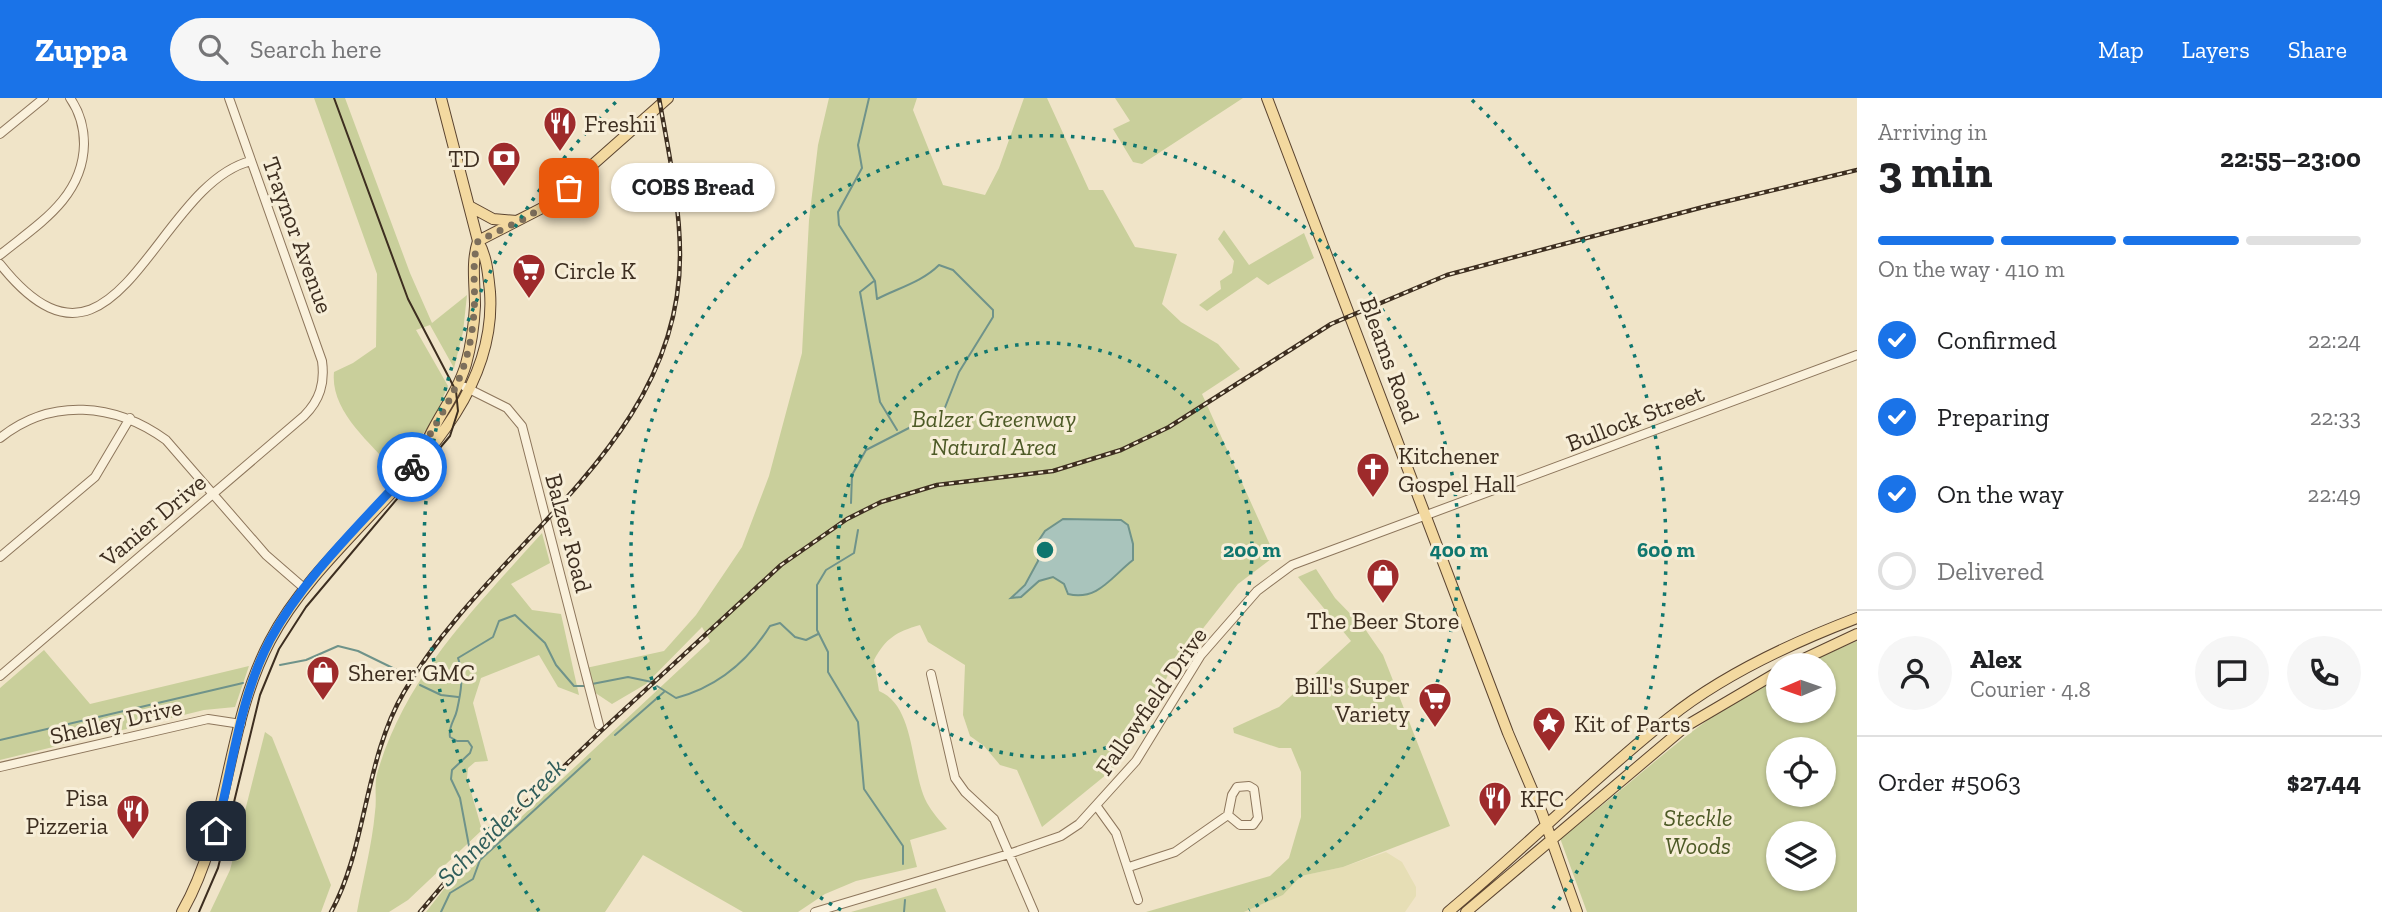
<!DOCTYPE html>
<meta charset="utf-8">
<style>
body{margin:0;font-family:"Zilla Slab",serif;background:#f6f6f6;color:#202124;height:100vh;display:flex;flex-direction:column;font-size:26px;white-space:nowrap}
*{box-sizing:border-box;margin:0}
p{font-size:23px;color:#757577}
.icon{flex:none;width:38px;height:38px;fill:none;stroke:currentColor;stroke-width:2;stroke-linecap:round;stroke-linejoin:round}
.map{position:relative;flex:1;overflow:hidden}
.details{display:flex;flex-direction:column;background:#fff;width:525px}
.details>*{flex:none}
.needle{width:46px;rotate:268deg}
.buttons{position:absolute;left:1766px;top:555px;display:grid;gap:14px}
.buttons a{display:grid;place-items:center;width:70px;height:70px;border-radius:50%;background:#fff;box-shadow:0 2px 5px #0004;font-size:35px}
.pin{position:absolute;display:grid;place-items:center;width:60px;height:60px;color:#fff;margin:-30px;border-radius:14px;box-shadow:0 4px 10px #0006}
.courier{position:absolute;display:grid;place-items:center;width:70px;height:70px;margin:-35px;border:5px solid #1a73e8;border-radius:50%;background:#fff;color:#222;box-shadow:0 2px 9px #0007}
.bubble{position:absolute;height:49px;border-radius:24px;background:#fff;box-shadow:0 2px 5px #0004;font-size:23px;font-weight:700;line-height:49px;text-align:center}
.headline em{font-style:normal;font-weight:700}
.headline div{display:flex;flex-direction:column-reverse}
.headline{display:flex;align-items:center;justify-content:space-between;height:119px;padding:0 21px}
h1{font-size:46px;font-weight:700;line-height:52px}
.bar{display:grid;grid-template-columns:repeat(4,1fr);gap:10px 7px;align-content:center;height:84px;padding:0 21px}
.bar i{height:9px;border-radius:5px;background:#e0e0e0}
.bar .current{background:#1a73e8}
.bar p{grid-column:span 4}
.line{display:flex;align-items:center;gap:18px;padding:0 21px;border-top:2px solid #e0e0e0}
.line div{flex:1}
.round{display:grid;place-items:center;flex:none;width:74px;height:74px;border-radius:37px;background:#f6f6f6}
ol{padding:0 21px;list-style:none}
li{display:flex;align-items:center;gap:21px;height:77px}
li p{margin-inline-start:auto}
li .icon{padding:7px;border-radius:50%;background:#1a73e8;color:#fff;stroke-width:4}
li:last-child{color:#757577}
li i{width:38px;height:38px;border:4px solid #e0e0e0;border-radius:50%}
header{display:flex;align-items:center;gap:42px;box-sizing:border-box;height:98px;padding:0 35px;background:#1a73e8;color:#fff}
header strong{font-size:33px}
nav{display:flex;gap:38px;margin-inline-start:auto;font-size:24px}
.search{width:490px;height:63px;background:#f6f6f6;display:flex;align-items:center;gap:18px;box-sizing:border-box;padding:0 24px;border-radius:38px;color:#757577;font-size:26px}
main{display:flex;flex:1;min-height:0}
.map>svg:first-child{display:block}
.farmland{fill:#e6deb5}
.green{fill:#c9cf9b;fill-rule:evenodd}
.water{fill:#a9c4bc;stroke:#6f938a;stroke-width:2}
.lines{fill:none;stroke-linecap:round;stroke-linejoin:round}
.stream{stroke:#6f938a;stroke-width:2}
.minor-casing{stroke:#8d765c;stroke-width:10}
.major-casing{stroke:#5b4430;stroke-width:12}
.minor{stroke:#faf1dc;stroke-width:8}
.major{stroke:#f3d9a0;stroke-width:10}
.tram{stroke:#3d2e20;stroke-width:2}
.rail-casing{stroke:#3d2e20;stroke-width:4.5}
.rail{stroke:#f7eed8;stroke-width:2;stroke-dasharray:5;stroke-linecap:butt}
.done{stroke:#7c6e5b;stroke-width:7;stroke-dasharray:0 12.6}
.route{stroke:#1a73e8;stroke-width:9}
.ring{fill:none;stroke:#0f766e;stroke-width:3.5;stroke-dasharray:3.5 7}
.labels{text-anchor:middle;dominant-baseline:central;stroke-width:6;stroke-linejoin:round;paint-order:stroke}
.poi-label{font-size:24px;fill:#3d2e20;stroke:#f7eed8;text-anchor:start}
.street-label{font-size:24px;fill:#3d2e20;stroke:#f7eed8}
.park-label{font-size:24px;font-style:italic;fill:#4d5a26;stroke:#f7eed8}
.water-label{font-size:26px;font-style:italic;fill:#2f5d5a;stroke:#f7eed8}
.centre{fill:#0f766e;stroke:#f7eed8;stroke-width:3.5}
.ring-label{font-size:21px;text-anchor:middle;font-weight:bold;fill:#0f766e;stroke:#f7eed8;stroke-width:6;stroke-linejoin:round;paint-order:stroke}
</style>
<header>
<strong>Zuppa</strong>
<div class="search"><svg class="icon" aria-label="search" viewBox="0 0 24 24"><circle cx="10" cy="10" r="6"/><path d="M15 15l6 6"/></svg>Search here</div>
<nav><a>Map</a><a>Layers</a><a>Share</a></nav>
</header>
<main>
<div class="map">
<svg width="1857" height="814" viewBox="0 0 1857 814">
<rect width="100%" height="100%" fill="#f0e4c8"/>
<path class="farmland" d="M1386 754 1402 764 1416 789V798L1405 814H1244L1283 797 1301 778 1343 769Z"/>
<path class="green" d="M314 0H345L410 175 432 225 467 197 463 234 454 270 430 227 416 232 448 288 433 323 394 372C370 344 330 313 334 274L353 265 376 249 377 176Z
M829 0H917L913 12 943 87 985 97 999 70 1024 0H1047L1089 92H1103L1135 149 1177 156 1162 206 1181 224 1218 246 1240 271 1202 296 1275 458 1238 486 1171 571 1143 627 1112 672 1042 729 1017 672 1000 667 984 648 970 638 963 617 965 567 928 544 920 527C896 534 886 540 874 562L879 593C916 608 910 673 927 705 932 714 940 723 947 731L910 742 917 769 856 783 825 796 798 814H743L643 757 605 814H426L444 791 710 543 702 529 646 586 612 606 594 594 586 570 664 553 696 517 742 449 769 378 802 255 809 122 818 47Z
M1115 0H1243L1142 66 1133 64 1113 31 1130 23Z
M1224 132 1249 167 1304 135 1314 160 1268 187 1257 179 1207 213 1199 207 1221 191 1220 183 1232 175 1234 163 1218 141Z
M542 435 550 465 511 486 532 512 561 516 579 597 558 589 539 557 481 580 473 605 488 663 475 664 468 670 467 680 482 732 408 802 389 814H357C363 781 372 747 375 714 377 701 374 688 377 676 405 578 476 509 542 435Z
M1316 471 1335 500 1365 531 1383 557 1450 728 1343 769 1301 778 1283 797 1244 814H1146L1270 778 1289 760 1301 719V674L1291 650H1279L1234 635 1233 630 1279 609 1351 543 1298 479Z
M1857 543V814H1587L1560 740C1633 687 1696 619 1778 579V612H1824V567H1802ZM1778 651H1824V696H1778ZM1778 735H1824V780H1778Z
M44 552 90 606 249 568 235 609 204 612 0 662V590Z
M265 634 272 639 331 787 321 814H210L230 772Z
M936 790 946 814H851Z"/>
<path class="water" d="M1063 421 1121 422 1128 427 1133 446V462C1111 479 1098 503 1068 496L1064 486 1053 479 1039 483 1021 499 1011 500 1025 487 1038 463 1037 445 1045 433Z"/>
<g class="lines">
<path class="stream" d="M874 183 860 194 880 304 897 332
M851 405 852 377 866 352 944 312 959 274 993 219V212L953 172 939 167C922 184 898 190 877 201L875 183 839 127 838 114 862 70 858 47 869 0
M858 432 854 455 826 472 817 487V532L828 554V574L858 624 864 691 903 748V766
M280 567 306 562 338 548 358 553 403 575
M592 586 628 579 652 584
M420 587 441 597 458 599
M657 588 676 600C717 589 748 563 770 528L780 525 795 539 806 542 818 536
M615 637 664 594
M0 642 243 585
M469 748 460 700 451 681 452 672 470 655 472 649 468 643H457L450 639C448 628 455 622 457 612 461 594 464 577 458 560L493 539 499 523 515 517 545 545 556 567 574 588H586
M441 814 450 795 473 781 480 762 590 661
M904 814 905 802"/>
<defs>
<path id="minor" d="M0 36 44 0
M0 157C38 126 83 100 84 46 84 30 79 13 70 0
M0 166C116 312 154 87 251 63
M465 289 507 310 522 328 599 627
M0 340C51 299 115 305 166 342L266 457 304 490
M0 459 95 379 130 320
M931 576 955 680 965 694 994 721 1034 814
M0 578 304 318C320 302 325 285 322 263L229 0
M0 669 208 621 241 626
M1098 710 1116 735 1138 802
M1129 769 1175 754 1228 717 1232 697 1237 689 1249 688 1254 691 1258 720 1253 727H1240L1228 717
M815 814 1009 756 1061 738 1079 726 1136 663 1201 557 1257 493 1292 467 1857 257"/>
<path id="major" d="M1267 0 1508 635 1542 715 1577 814
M469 108 493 121 517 123
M478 143 546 108 668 0
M421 359C431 326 456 300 466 266 471 248 474 227 475 208 475 186 471 164 478 143
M1791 567 1857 536
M182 814C230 730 225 628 270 543 332 424 500 338 490 194 488 175 487 159 478 143L441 0
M1448 814C1523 752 1592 681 1669 620 1721 578 1794 544 1857 520
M1466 814 1686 628 1778 574"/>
</defs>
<use href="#minor" class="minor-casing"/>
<use href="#major" class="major-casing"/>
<use href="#minor" class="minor"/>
<use href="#major" class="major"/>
<path class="tram" d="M199 814 218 770 260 597 279 551 306 509 450 338 458 313 456 293 408 201 334 0"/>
<defs>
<path id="rail" d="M331 814C367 749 364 662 404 594 491 444 680 348 680 157 680 105 668 51 659 0
M420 814 454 774 601 633 781 467 847 421 881 404 937 387 1053 373 1121 352 1169 329 1331 226 1447 177 1707 108 1857 72"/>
</defs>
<use href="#rail" class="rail-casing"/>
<use href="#rail" class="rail"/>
</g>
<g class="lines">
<path class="done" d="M412 369C420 359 422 350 428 340 454 295 470 268 474 214 476 190 471 166 478 143L528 119 569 90"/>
<path class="route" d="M216 733C233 669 239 601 270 542 305 477 363 424 412 369"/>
</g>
<g class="ring">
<circle cx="1045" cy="452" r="207"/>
<path d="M841 812A414 414 0 1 1 1249 812"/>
<path d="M539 813A621 621 0 0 1 618 2M1472 2A621 621 0 0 1 1551 813"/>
</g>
<defs>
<symbol id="restaurant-pin" viewBox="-11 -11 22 30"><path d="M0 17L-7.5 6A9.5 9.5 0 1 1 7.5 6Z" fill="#9e2a2b" stroke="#f7eed8"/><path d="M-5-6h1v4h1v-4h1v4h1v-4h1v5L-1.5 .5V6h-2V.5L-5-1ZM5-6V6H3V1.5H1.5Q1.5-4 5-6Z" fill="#fff"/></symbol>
<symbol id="bank-pin" viewBox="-11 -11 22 30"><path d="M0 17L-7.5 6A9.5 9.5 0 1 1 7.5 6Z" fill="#9e2a2b" stroke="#f7eed8"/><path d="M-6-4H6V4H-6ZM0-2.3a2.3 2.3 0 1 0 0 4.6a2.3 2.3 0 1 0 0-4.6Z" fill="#fff"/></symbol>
<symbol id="supermarket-pin" viewBox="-11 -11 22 30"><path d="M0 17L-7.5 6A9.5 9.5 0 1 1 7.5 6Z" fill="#9e2a2b" stroke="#f7eed8"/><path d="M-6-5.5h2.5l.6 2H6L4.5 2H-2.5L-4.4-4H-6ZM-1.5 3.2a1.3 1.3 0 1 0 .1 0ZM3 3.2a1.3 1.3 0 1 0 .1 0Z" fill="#fff"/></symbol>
<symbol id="church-pin" viewBox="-11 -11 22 30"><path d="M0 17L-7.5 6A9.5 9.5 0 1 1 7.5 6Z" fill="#9e2a2b" stroke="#f7eed8"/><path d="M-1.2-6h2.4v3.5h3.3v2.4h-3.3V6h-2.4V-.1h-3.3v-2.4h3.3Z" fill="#fff"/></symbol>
<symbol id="shop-pin" viewBox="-11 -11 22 30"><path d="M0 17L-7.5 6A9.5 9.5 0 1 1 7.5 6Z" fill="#9e2a2b" stroke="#f7eed8"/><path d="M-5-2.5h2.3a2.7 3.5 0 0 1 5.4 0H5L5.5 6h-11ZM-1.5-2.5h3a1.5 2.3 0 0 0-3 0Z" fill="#fff"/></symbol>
<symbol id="sight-pin" viewBox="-11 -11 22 30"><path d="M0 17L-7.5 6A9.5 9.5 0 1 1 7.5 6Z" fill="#9e2a2b" stroke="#f7eed8"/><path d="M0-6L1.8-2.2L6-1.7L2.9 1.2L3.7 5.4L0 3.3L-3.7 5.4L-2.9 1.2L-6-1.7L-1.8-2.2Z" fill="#fff"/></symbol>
</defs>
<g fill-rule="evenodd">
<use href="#restaurant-pin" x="541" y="6" width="38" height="52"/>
<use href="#bank-pin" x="485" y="41" width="38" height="52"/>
<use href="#supermarket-pin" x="510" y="153" width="38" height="52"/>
<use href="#church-pin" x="1354" y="352" width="38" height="52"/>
<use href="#shop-pin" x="1364" y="458" width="38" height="52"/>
<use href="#shop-pin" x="304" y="555" width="38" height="52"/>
<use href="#supermarket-pin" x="1416" y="582" width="38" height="52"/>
<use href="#sight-pin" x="1530" y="606" width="38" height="52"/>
<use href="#restaurant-pin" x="1476" y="681" width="38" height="52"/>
<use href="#restaurant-pin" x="114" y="694" width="38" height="52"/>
</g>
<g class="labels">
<g class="poi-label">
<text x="584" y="25">Freshii</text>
<text x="480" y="60" text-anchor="end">TD</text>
<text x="554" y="172">Circle K</text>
<text x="1398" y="357">Kitchener<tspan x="1398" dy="28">Gospel Hall</tspan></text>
<text x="1383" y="522" text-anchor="middle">The Beer Store</text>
<text x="348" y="574">Sherer GMC</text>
<text x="1410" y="587" text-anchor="end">Bill's Super<tspan x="1410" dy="28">Variety</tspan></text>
<text x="1574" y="625">Kit of Parts</text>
<text x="108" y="699" text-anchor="end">Pisa<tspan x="108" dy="28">Pizzeria</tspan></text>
<text x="1520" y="700">KFC</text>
</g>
<g class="street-label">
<text transform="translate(298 137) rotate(70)">Traynor Avenue</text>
<text transform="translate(1390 262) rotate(70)">Bleams Road</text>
<text transform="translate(1635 320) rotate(-21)">Bullock Street</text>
<text transform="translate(153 422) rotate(-40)">Vanier Drive</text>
<text transform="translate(569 435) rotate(75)">Balzer Road</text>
<text transform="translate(1151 603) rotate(-55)">Fallowfield Drive</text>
<text transform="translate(116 623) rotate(-13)">Shelley Drive</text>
</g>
<g class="park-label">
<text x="994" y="320">Balzer Greenway<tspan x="994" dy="28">Natural Area</tspan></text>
<text x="1698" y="719">Steckle<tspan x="1698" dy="28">Woods</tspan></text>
</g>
<g class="water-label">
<text transform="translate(501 724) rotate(-45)">Schneider Creek</text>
</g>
</g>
<circle cx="1045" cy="452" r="10" class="centre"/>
<g class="ring-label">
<text x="1252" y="459">200 m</text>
<text x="1459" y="459">400 m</text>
<text x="1666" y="459">600 m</text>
</g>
</svg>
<div class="buttons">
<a><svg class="needle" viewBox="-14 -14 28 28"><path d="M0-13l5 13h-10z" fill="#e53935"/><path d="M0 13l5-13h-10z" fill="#757577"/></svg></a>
<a><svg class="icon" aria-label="locate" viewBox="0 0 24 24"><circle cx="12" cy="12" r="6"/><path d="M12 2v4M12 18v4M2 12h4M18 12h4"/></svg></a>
<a><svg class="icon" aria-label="layers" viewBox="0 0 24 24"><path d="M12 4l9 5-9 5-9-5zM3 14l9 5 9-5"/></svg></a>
</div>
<div class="pin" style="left:569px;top:90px;background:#ea580c"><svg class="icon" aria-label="bag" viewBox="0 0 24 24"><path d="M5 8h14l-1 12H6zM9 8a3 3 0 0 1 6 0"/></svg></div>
<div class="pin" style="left:216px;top:733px;background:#1f2937"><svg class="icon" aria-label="home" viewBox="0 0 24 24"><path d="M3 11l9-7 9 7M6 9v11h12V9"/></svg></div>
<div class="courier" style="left:412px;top:369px"><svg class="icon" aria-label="bike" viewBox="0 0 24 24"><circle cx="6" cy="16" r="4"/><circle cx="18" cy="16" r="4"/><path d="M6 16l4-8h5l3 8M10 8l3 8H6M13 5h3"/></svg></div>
<div class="bubble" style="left:611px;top:65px;width:164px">COBS Bread</div>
</div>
<section class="details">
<div class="headline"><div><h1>3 min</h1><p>Arriving in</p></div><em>22:55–23:00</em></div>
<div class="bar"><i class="current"></i><i class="current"></i><i class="current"></i><i></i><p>On the way · 410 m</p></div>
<ol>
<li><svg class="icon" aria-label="check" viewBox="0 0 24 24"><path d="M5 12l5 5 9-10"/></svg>Confirmed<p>22:24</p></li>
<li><svg class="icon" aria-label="check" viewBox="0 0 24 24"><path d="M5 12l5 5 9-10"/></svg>Preparing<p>22:33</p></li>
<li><svg class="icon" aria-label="check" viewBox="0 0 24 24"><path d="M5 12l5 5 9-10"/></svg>On the way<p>22:49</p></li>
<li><i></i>Delivered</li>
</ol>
<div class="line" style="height:126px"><a class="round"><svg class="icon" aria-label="person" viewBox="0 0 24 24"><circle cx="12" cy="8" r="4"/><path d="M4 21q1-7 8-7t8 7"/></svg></a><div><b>Alex</b><p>Courier · 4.8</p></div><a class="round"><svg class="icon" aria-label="chat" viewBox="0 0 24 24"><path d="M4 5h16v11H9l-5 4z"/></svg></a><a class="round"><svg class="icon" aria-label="phone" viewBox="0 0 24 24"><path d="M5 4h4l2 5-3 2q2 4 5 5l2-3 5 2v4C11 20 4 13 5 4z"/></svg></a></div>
<div class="line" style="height:91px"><div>Order #5063</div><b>$27.44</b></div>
</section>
</main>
